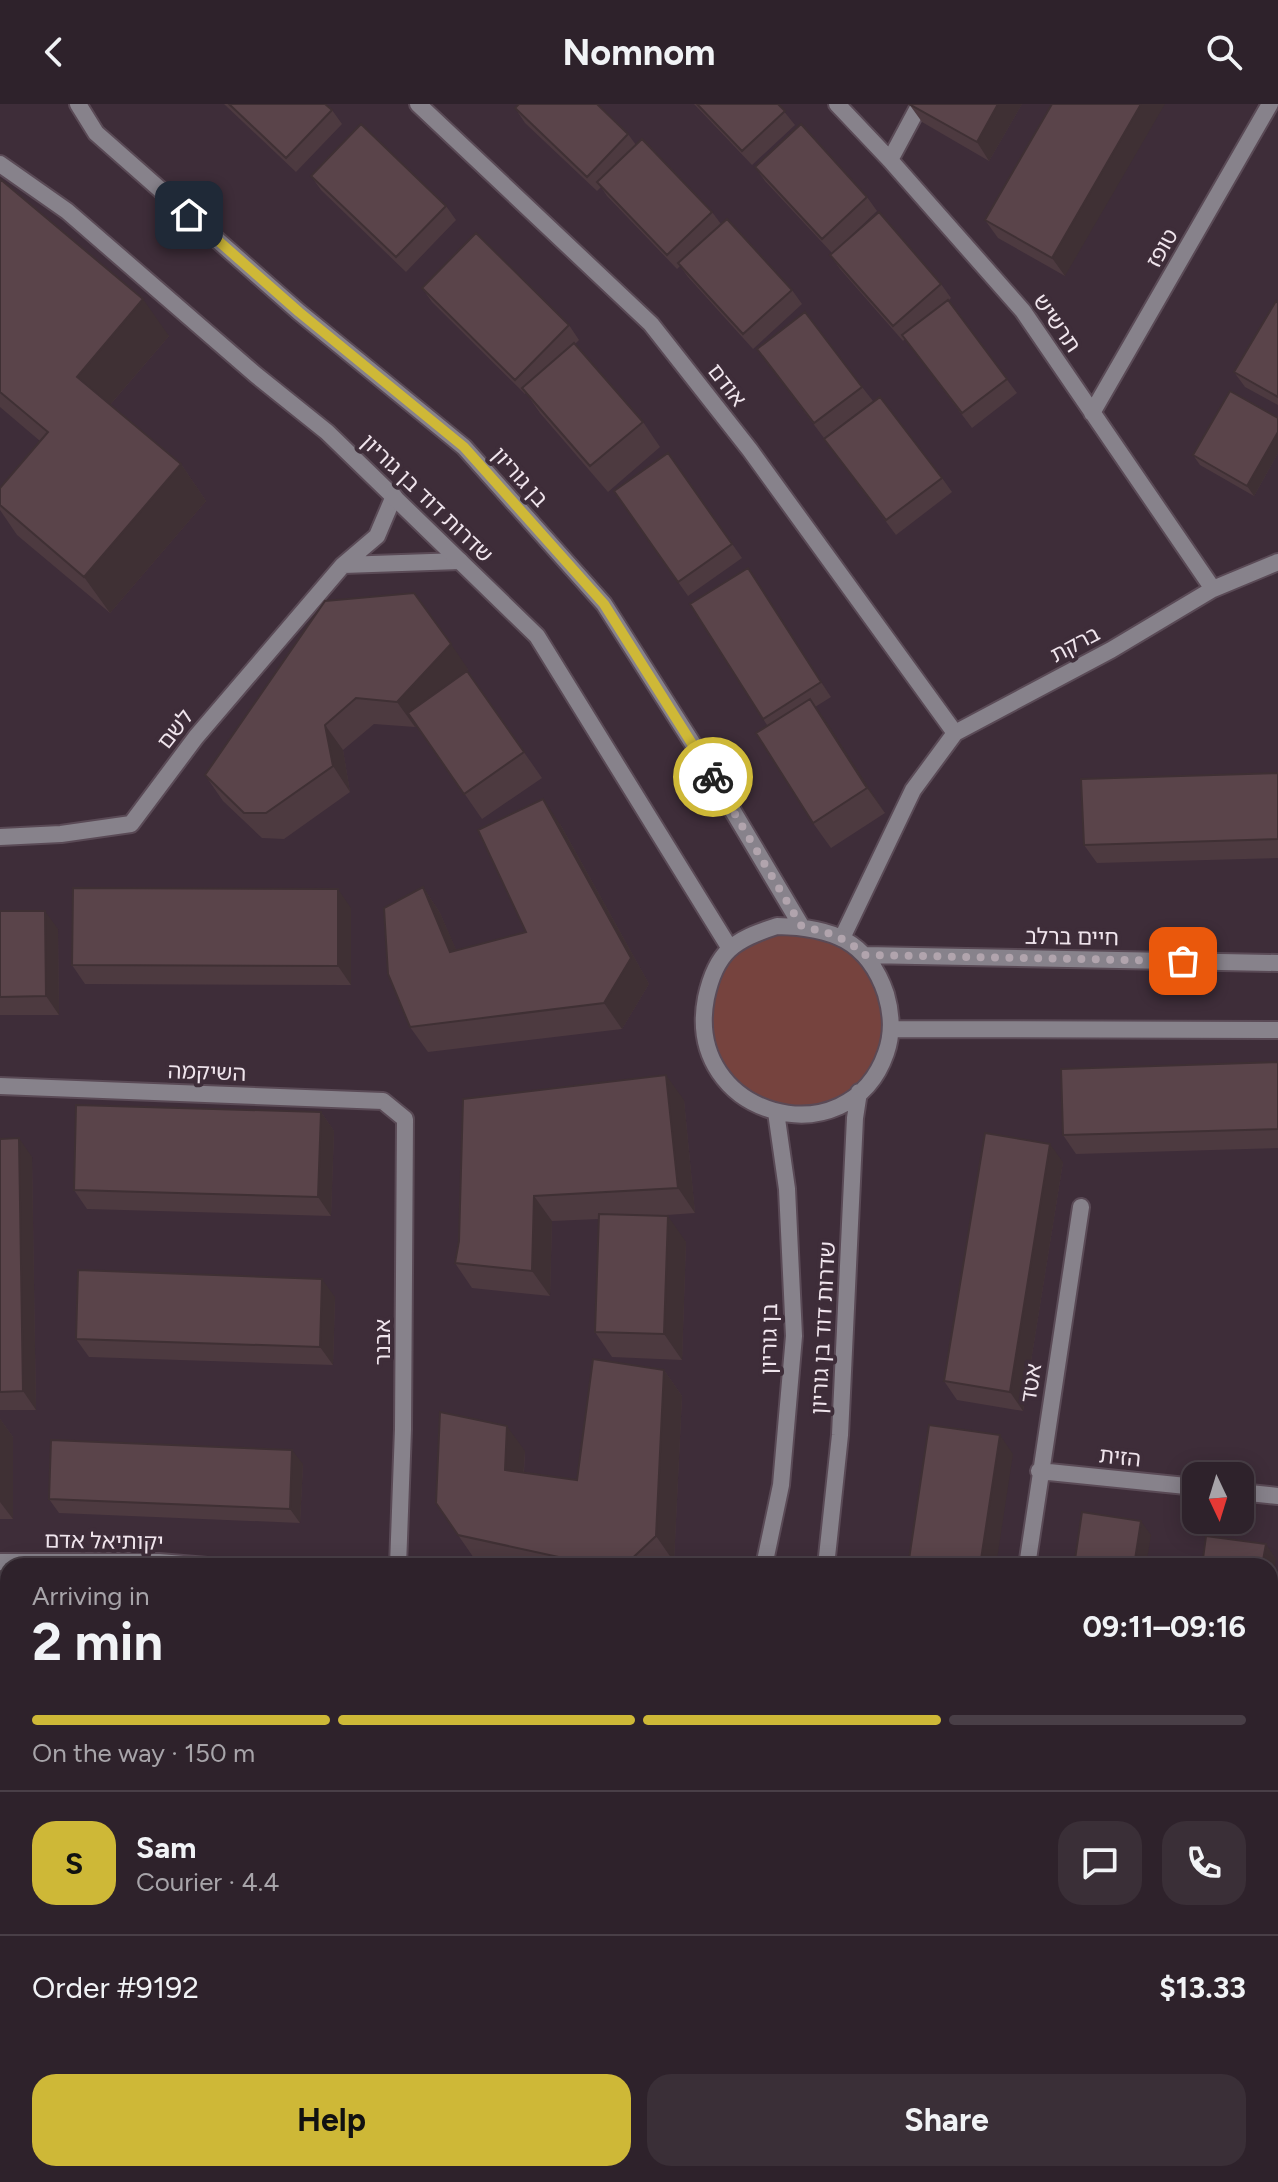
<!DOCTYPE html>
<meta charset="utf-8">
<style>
body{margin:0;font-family:Figtree,"Noto Sans Hebrew",sans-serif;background:#3a2f37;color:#f1f3f6;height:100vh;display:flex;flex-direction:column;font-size:30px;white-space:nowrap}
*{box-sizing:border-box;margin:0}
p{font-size:26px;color:#a7a4a9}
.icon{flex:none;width:44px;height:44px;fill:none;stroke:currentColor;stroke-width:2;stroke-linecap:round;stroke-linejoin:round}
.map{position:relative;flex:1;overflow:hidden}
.side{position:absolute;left:0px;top:1454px;width:1278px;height:624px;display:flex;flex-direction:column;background:#2e222b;border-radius:24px 24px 0 0;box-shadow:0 4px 20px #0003,0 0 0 2px #493f47}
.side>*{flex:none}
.needle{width:52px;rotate:176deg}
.buttons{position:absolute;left:1182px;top:1358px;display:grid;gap:16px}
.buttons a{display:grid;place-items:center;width:72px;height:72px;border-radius:16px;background:#2e222b;box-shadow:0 4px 20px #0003,0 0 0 2px #493f47;font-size:40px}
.pin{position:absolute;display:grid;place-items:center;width:68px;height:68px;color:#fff;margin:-34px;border-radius:16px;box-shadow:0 4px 12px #0006}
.courier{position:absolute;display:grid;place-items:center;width:80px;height:80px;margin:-40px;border:6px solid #ceb837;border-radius:50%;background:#fff;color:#222;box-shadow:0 2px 10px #0007}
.summary em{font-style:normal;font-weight:700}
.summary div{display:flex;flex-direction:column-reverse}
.summary{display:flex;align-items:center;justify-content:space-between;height:136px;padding:0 32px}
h1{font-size:52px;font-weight:700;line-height:60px}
.bar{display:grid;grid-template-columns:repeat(4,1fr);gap:12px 8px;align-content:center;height:96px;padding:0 32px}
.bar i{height:10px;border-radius:6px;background:#493f47}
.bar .on{background:#ceb837}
.bar p{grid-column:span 4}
.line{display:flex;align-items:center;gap:20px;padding:0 32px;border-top:2px solid #493f47}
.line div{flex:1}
.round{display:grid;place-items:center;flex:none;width:84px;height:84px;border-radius:24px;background:#3a2f37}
.cta{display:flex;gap:16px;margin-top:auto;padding:16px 32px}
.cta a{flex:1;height:92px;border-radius:24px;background:#ceb837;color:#111;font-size:32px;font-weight:700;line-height:92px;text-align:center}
.cta a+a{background:#3a2f37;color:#f1f3f6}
header{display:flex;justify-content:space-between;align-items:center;height:104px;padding:0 32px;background:#2e222b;font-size:36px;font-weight:700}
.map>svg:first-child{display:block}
.green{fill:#76433e}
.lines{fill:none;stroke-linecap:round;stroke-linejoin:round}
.minor-casing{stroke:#5a4a56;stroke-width:20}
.tertiary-casing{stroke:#5a4a56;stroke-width:20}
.minor{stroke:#87828b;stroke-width:16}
.tertiary{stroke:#87828b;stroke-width:16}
.wall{fill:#4d3a40}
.shaded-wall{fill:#3f3034}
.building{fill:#5a444a;stroke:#3f3034;stroke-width:2}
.done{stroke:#b1a4ad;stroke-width:8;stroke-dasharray:0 14.4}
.route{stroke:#ceb837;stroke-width:10}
.labels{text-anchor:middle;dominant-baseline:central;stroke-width:8;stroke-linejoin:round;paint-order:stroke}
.street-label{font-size:22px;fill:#efe4ec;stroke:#3e2d39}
</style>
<header><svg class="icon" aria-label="back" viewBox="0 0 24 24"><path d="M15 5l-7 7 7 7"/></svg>Nomnom<svg class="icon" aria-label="search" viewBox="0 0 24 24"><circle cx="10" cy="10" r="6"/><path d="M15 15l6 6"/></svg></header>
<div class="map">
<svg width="1278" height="2078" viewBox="0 0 1278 2078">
<rect width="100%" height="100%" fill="#3e2d39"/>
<path class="green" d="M778 827 808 828 859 851 882 894 885 936 868 973 842 993 805 1005 763 1001 720 962 708 910 718 866 736 847Z"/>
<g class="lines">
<defs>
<path id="minor" d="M418 0 651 220 750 346 955 629
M837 0 890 56 1023 207 1213 485
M890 56 920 0
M1092 309 1270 0
M343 461 460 457
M0 733 61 730 131 720 196 633 343 461 377 432 394 392
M842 834 913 686 955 629 1111 546 1213 485 1278 458
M0 982 383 997 405 1015 403 1325 398 1462
M1039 1367 1196 1383
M1240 1388 1278 1392
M1027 1462 1081 1103
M1270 1745 1278 1695
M399 2070V2078
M946 2078 947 2070
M1217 2078 1218 2070"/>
<path id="tertiary" d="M78 0 96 29 299 208 464 343 604 500 693 640 802 823
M0 60 67 107 256 271 327 328 537 532 729 843
M777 822C831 823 868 836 886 890 892 911 893 929 886 949 849 1056 683 1014 706 894 716 847 734 836 777 822Z
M865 851 1278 859
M891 925 1278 926
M0 1458H159L207 1462
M764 1462 781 1381 794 1232 787 1085 776 1008
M826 1462 840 1331 855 1014 859 988
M635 2078 636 2070
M703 2078 705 2070"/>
</defs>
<use href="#minor" class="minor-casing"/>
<use href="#tertiary" class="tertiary-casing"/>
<use href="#minor" class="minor"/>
<use href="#tertiary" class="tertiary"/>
</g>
<path class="wall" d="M224 0H325L332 6 342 20 296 68Z
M694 0H778L795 21 752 61Z
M909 0H1022L989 57 922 18Z
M1052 0 1065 172 998 134 985 116Z
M515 4 628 30 636 41 712 108 721 120 792 186 802 200 753 245 688 173 680 162 677 165 607 92 601 83 597 87 525 19Z
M755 63 867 93 877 107 836 146 941 180 951 194 948 197 1017 289 972 324 905 235 903 237 840 165 830 151 832 149 765 77Z
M311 72 446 102 456 116 406 168 321 86Z
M0 75 169 232 110 301 181 360 206 397 110 509 17 431 0 406V384L40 337 0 303Z
M422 184 569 221 579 236 575 240 643 318 660 343 608 388 540 309 526 289 525 290 432 198Z
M1278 199V301L1245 283 1234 268Z
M757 245 862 283 873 297 824 334Z
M1278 314V349L1254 392 1200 361 1193 351Z
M824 335 942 374 952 388 896 431Z
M668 349 742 454 688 492 614 387Z
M748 464 831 593 815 603 885 709 831 744 813 719 767 621 690 500Z
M325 497 468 565 465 569 467 567 542 674 482 715 417 621 415 623 374 620 343 646 350 688 284 735 262 734 223 697 205 671Z
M1278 669V754L1097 759 1084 741Z
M560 720 649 880 622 925 428 948 410 923 423 783 440 809 456 846 526 828Z
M351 804V881L85 880 72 861Z
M0 807 58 825 59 911H0Z
M1278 958V1044L1076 1050 1063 1031Z
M684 996 695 1109 653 1112 686 1138 682 1256 612 1253 595 1228 599 1115 552 1117 550 1192 472 1184 455 1159 459 1137Z
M321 1008 334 1027 331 1112 87 1105 74 1086Z
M0 1035 32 1053 36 1306H0Z
M1063 1058 1023 1307 957 1296 944 1277Z
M335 1193 333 1261 89 1253 76 1235Z
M664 1266 682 1292 674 1458 669 1462H500L476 1457 458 1431 525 1347 524 1368 577 1376Z
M0 1315 13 1333V1415H0Z
M303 1360 300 1419 59 1409 49 1395Z
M0 1649H8V1748H0Z
M0 1795H8V1903L0 1904Z
M0 2041 239 2070 247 2078H0Z
M820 2070H900L899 2078H826Z
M983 2070H1051L1050 2078H989Z"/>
<path class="shaded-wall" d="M998 0H1022L989 57 977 38Z
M1141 0H1165L1065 172 1052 154Z
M143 195 169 232 103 309 77 273Z
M1278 328V349L1254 392 1247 382Z
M181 360 206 397 110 509 84 473Z
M748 464 758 478 831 593 821 578Z
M451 540 468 565 415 623 397 598Z
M810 595 828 620 885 709 867 684Z
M325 621 343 646 350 688 333 662Z
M543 695 560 720 649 880 622 925 604 899Z
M423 783 440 809 468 873 450 848Z
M338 785 351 804V881L338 862Z
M45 807 58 825 59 911 46 892Z
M666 971 684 996 695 1109 678 1084Z
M321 1008 334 1027 331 1112 318 1093Z
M19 1034 32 1053 36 1306 23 1287Z
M1050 1040 1063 1058 1023 1307 1010 1288Z
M534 1092 552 1117 550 1192 532 1167Z
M668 1112 686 1138 682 1256 664 1230Z
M322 1175 335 1193 333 1261 320 1243Z
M664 1266 682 1292 674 1458 656 1432Z
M0 1315 13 1333V1415L0 1398Z
M507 1322 525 1347 522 1391 505 1366Z
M1000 1331 1013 1350 996 1462H980Z
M292 1346 303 1360 300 1419 290 1405Z
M1141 1417 1151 1431 1146 1462H1134Z
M1266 1440 1276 1455 1270 1492V1462H1262Z
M335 2070H349V2078H335Z
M509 2070H519V2078H509Z
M885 2070H900L899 2078H888L884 2072Z
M1038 2070H1051L1050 2078H1040L1038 2075Z
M1167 2070H1179L1178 2078H1165Z"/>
<path class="building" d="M229 0H325L332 6 286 54Z
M519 0H597L628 30 587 73 515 4Z
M697 0H778L785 7 742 47Z
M909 0H998L977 38Z
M1052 0H1141L1052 154 985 116Z
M361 20 446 102 396 153 311 72Z
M801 20 867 93 822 135 755 63Z
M642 35 712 108 667 151 597 78Z
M0 75 143 195 77 273 181 360 84 473 0 401V384L48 328 0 288Z
M879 108 941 180 893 222 830 151Z
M727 115 792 186 743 230 678 159Z
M476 129 569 221 515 276 422 184Z
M948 196 1007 275 962 309 902 231Z
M1276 197 1278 199V293L1234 268Z
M805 208 862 283 814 319 757 245Z
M574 239 643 318 590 362 522 284Z
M1230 287 1278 314V328L1247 382 1193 351Z
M880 293 942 374 886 416 824 335Z
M668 349 732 440 678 478 614 387Z
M748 464 821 578 763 615 690 500Z
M414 489 451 540 397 598 356 594 325 621 333 662 266 709H244L205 671 325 497Z
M467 567 524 648 464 690 408 609Z
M810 595 867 684 813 719 756 629Z
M1278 669V735L1084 741 1081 675Z
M543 695 631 854 604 899 410 923 388 870 384 804 423 783 450 848 526 828 478 726Z
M73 784 338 785V862L72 861Z
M0 807H45L46 892 0 893Z
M1278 958V1025L1063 1031 1061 965Z
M666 971 678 1084 534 1092 532 1167 455 1159 459 1137 463 995Z
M76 1001 321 1008 318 1093 74 1086Z
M985 1029 1050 1040 1010 1288 944 1277Z
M19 1034 23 1287 0 1288V1035Z
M599 1110 668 1112 664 1230 595 1228Z
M78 1166 322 1175 320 1243 76 1235Z
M593 1255 664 1266 656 1432 624 1462H600L458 1431 436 1399 440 1308 507 1322 505 1366 577 1376Z
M929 1321 1000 1331 980 1462H908Z
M51 1336 292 1346 290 1405 49 1395Z
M1082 1408 1141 1417 1134 1462H1074Z
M1206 1432 1266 1440 1262 1462H1202Z
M0 1649H8V1730H0Z
M0 1795H8V1886L4 1884H0Z
M1272 2034 1278 2035V2078H1265L1267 2070H1270V2048Z
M8 2036V2070H239L247 2078H128L121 2071 107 2078H0V2041Z
M285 2070H335V2078H271Z
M422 2070H509V2078H422Z
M1004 2070H1038V2075Z
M1108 2070H1167L1165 2078H1107Z"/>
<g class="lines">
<path class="done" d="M713 673 802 823C827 827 846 834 865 851L1183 857"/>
<path class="route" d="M189 111 299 208 464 343 604 500 713 673"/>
</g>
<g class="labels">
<g class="street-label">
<text transform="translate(1162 144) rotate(-60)">טופז</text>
<text transform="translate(1057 219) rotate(55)">תרשיש</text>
<text transform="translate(727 281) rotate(52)">אודם</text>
<text transform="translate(520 373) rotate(48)">בן גוריון</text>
<text transform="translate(427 394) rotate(44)">שדרות דוד בן גוריון</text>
<text transform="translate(1075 540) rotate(-28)">ברקת</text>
<text transform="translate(175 625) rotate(-52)">לשם</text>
<text transform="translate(1072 833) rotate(1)">חיים ברלב</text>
<text transform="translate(207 968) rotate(2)">השיקמה</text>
<text transform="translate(823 1224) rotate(-87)">שדרות דוד בן גוריון</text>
<text transform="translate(769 1235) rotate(-89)">בן גוריון</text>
<text transform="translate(382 1238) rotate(-90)">אבנר</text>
<text transform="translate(1031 1279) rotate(-81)">אטד</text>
<text transform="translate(1120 1353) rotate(6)">הזית</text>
<text transform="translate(104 1437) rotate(1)">יקותיאל אדם</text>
</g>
</g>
</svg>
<div class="buttons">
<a><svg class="needle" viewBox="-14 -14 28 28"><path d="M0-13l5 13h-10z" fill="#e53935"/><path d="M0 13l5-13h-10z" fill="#a7a4a9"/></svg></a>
</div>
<div class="pin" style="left:1183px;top:857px;background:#ea580c"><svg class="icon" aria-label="bag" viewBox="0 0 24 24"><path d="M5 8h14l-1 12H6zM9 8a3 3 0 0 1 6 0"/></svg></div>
<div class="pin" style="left:189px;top:111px;background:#1f2937"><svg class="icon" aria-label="home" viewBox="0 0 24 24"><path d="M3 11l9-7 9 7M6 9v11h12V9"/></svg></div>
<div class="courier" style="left:713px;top:673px"><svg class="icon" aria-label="bike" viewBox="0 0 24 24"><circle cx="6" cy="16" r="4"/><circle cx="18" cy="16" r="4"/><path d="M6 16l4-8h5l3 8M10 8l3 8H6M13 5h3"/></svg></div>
<section class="side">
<div class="summary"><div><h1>2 min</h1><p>Arriving in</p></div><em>09:11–09:16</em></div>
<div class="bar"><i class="on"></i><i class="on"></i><i class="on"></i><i></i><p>On the way · 150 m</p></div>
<div class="line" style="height:144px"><b class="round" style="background:#ceb837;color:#111">S</b><div><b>Sam</b><p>Courier · 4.4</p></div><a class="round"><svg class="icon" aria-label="chat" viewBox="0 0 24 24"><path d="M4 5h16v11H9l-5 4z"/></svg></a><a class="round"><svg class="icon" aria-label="phone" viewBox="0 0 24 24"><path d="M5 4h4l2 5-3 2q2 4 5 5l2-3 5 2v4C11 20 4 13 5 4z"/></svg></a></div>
<div class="line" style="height:104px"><div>Order #9192</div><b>$13.33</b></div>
<div class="cta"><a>Help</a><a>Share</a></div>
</section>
</div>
